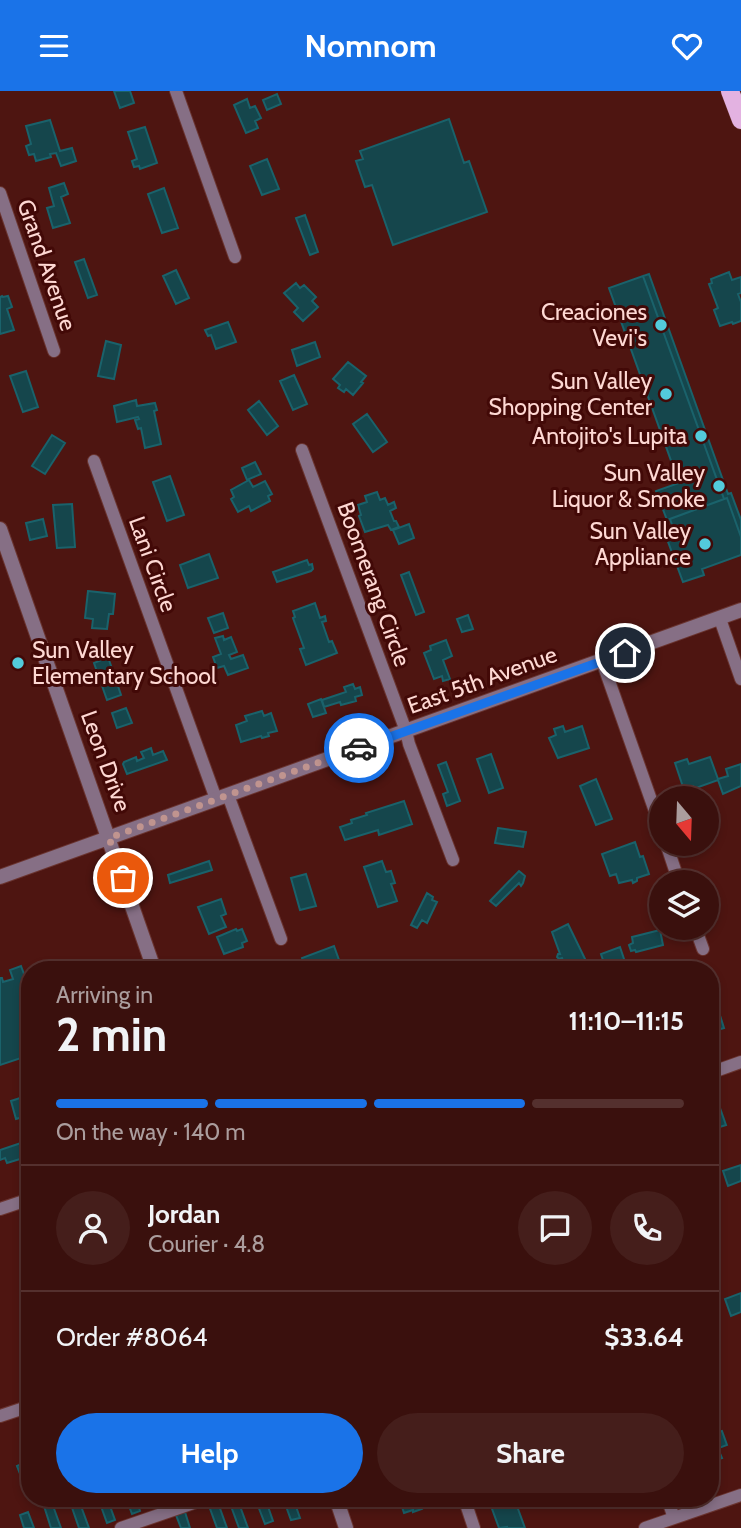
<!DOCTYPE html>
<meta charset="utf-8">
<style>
body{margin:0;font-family:Cabin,sans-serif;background:#451e1b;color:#f1f3f6;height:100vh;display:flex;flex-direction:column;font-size:26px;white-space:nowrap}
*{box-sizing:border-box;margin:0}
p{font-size:23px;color:#ab9d9d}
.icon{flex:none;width:38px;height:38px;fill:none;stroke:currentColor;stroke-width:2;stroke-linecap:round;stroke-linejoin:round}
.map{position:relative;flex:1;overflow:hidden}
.details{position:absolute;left:21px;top:870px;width:698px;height:546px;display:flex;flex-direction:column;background:#3a100d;border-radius:28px;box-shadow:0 4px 10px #0003,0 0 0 2px #54302e}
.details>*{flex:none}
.needle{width:46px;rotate:161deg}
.fabs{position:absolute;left:649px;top:695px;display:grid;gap:14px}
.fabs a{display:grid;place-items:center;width:70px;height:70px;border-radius:50%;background:#3a100d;box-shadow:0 4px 10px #0003,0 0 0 2px #54302e;font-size:35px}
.pin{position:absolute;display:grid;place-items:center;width:60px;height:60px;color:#fff;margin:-30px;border:4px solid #fff;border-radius:50%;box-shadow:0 2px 7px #0007}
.courier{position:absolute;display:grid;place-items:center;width:70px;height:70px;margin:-35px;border:5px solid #1a73e8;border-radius:50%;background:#fff;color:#222;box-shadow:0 2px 9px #0007}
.headline em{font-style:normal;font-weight:800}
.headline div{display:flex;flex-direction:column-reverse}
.headline{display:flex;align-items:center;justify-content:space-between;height:119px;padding:0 35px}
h1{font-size:46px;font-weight:800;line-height:52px}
.bar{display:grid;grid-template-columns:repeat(4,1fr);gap:10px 7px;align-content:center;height:84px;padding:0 35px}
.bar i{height:9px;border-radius:5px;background:#54302e}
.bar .current{background:#1a73e8}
.bar p{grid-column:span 4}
.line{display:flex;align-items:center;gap:18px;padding:0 35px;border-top:2px solid #54302e}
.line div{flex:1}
.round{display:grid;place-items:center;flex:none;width:74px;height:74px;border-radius:37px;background:#451e1b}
.button{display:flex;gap:14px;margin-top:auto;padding:14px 35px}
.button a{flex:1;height:80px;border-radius:42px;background:#1a73e8;color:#fff;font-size:28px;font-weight:800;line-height:80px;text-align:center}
.button a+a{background:#451e1b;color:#f1f3f6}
header{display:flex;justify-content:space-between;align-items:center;height:91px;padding:0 35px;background:#1a73e8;color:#fff;font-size:32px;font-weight:800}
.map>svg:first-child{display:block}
.building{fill:#15464c;stroke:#1a626b;stroke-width:2}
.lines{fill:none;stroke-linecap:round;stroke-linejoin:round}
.minor-casing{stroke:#6a3430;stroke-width:14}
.tertiary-casing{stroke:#6a3430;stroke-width:16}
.primary-casing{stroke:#6a3430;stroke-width:19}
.minor{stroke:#866f85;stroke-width:12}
.tertiary{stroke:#866f85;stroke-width:14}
.primary{stroke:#e3b2e1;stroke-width:18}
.done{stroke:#c0948f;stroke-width:7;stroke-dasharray:0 12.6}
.route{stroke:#1a73e8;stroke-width:9}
.poi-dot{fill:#53cbdb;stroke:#420907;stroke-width:2.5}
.labels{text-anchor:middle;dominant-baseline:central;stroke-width:6;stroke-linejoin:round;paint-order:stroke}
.street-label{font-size:23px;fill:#fed8d3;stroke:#420907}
.poi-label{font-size:23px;fill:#fed8d3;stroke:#420907;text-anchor:end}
</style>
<header><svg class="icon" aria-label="menu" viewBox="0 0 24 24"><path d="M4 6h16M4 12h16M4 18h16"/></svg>Nomnom<svg class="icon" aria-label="heart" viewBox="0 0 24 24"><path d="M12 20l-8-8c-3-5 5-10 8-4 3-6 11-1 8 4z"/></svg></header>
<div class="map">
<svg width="741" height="1437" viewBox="0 0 741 1437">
<rect width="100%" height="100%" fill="#4e1511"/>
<path class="building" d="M114 0H130L134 12 120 17Z
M277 3 281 13 267 19 263 9Z
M247 8 250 17 255 15 261 27 255 30 258 37 246 42 234 14Z
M449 28 464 72 469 70 487 121 393 154 372 94 365 96 356 70 363 68 360 60Z
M50 29 60 60 72 57 76 70 61 75 56 62 50 63 51 66 36 70 34 63 29 64 26 55 31 53 26 35Z
M145 36 157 72 140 78 139 75 134 76 132 70 137 68 128 41Z
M267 68 279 98 262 104 250 75Z
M64 92 68 103 61 106 70 132 53 137 47 117 54 115 49 97Z
M164 97 178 137 162 142 148 103Z
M305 124 318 161 310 164 296 127Z
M84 168 97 204 88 207 75 171Z
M176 179 189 207 176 213 163 185Z
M729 181 732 189 741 186V202L738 203 741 211V230L733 233 732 231 720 235 714 219 718 217 709 193 712 192 711 188Z
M649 183 728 403 731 402 741 429V446L727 407 724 408 643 185Z
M643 185 724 408 667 429 656 400 679 392 609 197Z
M296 192 300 197 304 194 316 206 312 210 318 216 303 230 294 221 298 217 284 202Z
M2 205 3 206 8 205 12 216 7 218 14 239 0 243V206Z
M228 231 236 251 216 258 211 244 208 245 205 239Z
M106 250 121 254 114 288 98 285Z
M315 251 320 266 297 275 292 259Z
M348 271 366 285 361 291 363 292 353 304 346 298 344 301 338 297 340 294 333 288Z
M26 280 38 316 23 321 10 285Z
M294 284 307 313 293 319 280 290Z
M136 309 137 315 155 312 157 319 154 320 161 353 145 357 141 337 138 338 135 329 139 328 138 326 117 331 114 315Z
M259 310 278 335 267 344 248 319Z
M367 323 387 351 373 361 353 333Z
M52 344 65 352 45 383 32 375Z
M255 371 261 383 247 389 242 377Z
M170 385 184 424 167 430 153 391Z
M249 389 253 396 265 390 272 403 268 405 270 410 251 420 249 415 238 421 231 408 234 406 231 399Z
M377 401 380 409 385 407 388 414 394 411 396 417 390 420 394 430H396L399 436 391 439 388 434 365 441 359 425 361 424 358 414 367 411 365 405Z
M727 407 741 446V464L702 478 704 484 683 491 667 448 676 445 670 428Z
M72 413 75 456 57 457 53 414Z
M43 428 47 445 30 449 26 432Z
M409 433 414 447 399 453 393 439Z
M209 463 218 487 188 497 180 474Z
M307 469 309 474 312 473 313 478 311 480 277 491 273 481Z
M409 481 424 521 416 524 401 484Z
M88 500 115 503 113 523H109L107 538 92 537 93 528 85 527Z
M315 512 320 527 325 525 326 530 322 531 329 551 332 550 337 562 306 574 300 558 304 557 293 527 295 526 293 520Z
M223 522 228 537 214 542 208 527Z
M468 524 473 538 462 541 457 528Z
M223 545 224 549 231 546 237 561 229 564 231 568 243 564 248 577 228 584 224 575 217 577 213 566 221 563 215 547Z
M446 549 452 565 443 569 450 588 443 590 442 585 434 588 424 562 431 559 430 555Z
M108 566 121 604 107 609 94 572Z
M353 593 355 598 360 596 362 604 355 606 356 610 341 614 340 611 324 616 322 609 346 601 344 596Z
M321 608 326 622 313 626 308 613Z
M126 617 132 632 117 637 112 622Z
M262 620 264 625 271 622 277 640 268 642 269 645 262 647 261 645 241 651 236 634 247 630 245 625Z
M563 635 565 641 582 635 589 657 558 667 549 647 556 644 554 638Z
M151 657 153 664 163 660 167 669 127 683 123 673 124 671 136 666 137 670 144 667 141 661Z
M491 663 503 697 489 702 477 668Z
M710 666 718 688 728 685 726 678 741 673V695L723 703 718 689 696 697 693 695 684 699 675 672 687 668 689 673Z
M446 671 460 710 447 715 443 703 448 701 438 674Z
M596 688 612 728 596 734 580 695Z
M404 710 412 733 379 744 378 739 345 749 340 736 352 732 351 729 367 724 366 722Z
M498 737 526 741 523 756 495 752Z
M635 751 640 766 643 765 649 783 637 787V790L633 792 632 789 619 792 616 783 610 785 602 763Z
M209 770 212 779 170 792 168 784Z
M382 770 386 781 391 780 395 792 391 793 397 810 378 816 364 776Z
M519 780 525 785 523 792 521 795 519 792 496 815 490 810Z
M306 783 316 815 300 819 291 787Z
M427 802 433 806 432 809 437 811 427 832 422 829 417 837 411 834Z
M221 808 226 823 221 825 226 836 209 843 198 816Z
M568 833 588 874 579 878H566L562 867 559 868 557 866 558 863H560L552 841Z
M236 838 237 840 242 838 247 850 242 852 243 856 224 863 217 846Z
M660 839 663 854 636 861 635 859 631 860 629 854 633 852 632 846Z
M334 855 339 869 313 878H306L302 867Z
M620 856 625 871 606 878 601 863Z
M513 870 514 878H473V874Z
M21 875 30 899V964L0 974V887H2L3 891 13 888 10 879Z
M710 893 724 937 710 941Z
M29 1004 30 1024 16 1028 11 1010Z
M710 1016 712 1020 720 1017 726 1034 710 1039Z
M30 1049V1065L7 1072 5 1067 0 1069V1059Z
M741 1074V1090L728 1095 723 1080Z
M741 1202V1221L731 1225 725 1208Z
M722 1340 727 1354 716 1358 717 1361 719 1360 722 1367 715 1369 716 1372 710 1374V1343Z
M30 1369V1385L22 1388 17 1375Z
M73 1407H78L89 1437H79L69 1408Z
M98 1407H107L115 1429 107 1432Z
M126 1407H136L140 1420 132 1423Z
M228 1407H237L248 1437H239Z
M255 1407H265L273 1430 265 1433Z
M283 1407H293L300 1427 291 1429Z
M392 1407H418L422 1418 413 1421V1419L404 1422 399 1407 393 1410Z
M514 1407 525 1437H507V1436L499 1437 491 1415Z
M217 1409 227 1437H217L208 1412Z
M52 1412 61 1437H51L44 1415Z
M28 1421 34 1437H24L20 1424Z
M185 1421 190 1437H181L176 1424Z"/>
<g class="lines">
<defs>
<path id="minor" d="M176 0 235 166
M0 102 54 260
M302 359 406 640 409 653 453 769
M94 370 216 708
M720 528 741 588
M602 570 662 740
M228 704 281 848
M666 752 679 791
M695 836 703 858
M710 982 741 971
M0 1118 30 1108
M0 1325 30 1315
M464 1407 474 1437
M667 1407 674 1427
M121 1437 208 1407
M645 1437 741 1404"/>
<path id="tertiary" d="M0 438 154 878
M0 786 741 519
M336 1407 346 1437"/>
<path id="primary" d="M730 0 741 29"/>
</defs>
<use href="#minor" class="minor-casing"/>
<use href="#tertiary" class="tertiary-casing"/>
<use href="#primary" class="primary-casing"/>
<use href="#minor" class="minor"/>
<use href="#tertiary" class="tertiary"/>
<use href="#primary" class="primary"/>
</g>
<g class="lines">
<path class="done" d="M123 787 109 747 359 657"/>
<path class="route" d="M359 657 625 562"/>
</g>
<g class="poi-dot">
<circle cx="661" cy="234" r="7"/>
<circle cx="666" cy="303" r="7"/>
<circle cx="701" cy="345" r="7"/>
<circle cx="719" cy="395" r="7"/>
<circle cx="705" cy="453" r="7"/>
<circle cx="18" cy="572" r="7"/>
</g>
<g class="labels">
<g class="street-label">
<text transform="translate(47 174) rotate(71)">Grand Avenue</text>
<text transform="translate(153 473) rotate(70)">Lani Circle</text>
<text transform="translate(374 493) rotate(70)">Boomerang Circle</text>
<text transform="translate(482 589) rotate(-20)">East 5th Avenue</text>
<text transform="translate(106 670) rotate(70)">Leon Drive</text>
</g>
<g class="poi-label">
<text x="647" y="221">Creaciones<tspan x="647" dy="26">Vevi's</tspan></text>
<text x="652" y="290">Sun Valley<tspan x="652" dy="26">Shopping Center</tspan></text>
<text x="687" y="345">Antojito's Lupita</text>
<text x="705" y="382">Sun Valley<tspan x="705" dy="26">Liquor &amp; Smoke</tspan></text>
<text x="691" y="440">Sun Valley<tspan x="691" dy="26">Appliance</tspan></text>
<text x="32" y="559" text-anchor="start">Sun Valley<tspan x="32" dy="26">Elementary School</tspan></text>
</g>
</g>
</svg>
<div class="fabs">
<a><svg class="needle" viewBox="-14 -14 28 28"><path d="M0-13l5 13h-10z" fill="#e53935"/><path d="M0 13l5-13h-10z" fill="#ab9d9d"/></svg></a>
<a><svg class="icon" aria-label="layers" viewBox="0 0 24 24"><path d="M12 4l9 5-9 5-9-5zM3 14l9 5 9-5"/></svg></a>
</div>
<div class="pin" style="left:123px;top:787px;background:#ea580c"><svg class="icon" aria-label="bag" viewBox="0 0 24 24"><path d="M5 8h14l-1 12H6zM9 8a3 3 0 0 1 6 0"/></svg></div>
<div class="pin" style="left:625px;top:562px;background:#1f2937"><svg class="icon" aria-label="home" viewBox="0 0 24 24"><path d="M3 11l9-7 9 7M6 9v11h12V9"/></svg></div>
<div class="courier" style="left:359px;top:657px"><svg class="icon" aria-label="car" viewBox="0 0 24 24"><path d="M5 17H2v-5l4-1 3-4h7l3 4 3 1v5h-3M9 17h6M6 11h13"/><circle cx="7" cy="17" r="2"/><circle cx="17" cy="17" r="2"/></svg></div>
<section class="details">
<div class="headline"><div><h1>2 min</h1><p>Arriving in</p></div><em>11:10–11:15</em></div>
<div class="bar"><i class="current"></i><i class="current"></i><i class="current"></i><i></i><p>On the way · 140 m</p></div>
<div class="line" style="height:126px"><a class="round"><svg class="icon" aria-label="person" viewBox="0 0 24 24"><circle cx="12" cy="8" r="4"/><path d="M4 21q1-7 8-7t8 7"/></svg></a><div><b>Jordan</b><p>Courier · 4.8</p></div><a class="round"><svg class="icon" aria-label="chat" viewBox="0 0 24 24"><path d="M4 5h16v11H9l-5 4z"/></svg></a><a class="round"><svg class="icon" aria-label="phone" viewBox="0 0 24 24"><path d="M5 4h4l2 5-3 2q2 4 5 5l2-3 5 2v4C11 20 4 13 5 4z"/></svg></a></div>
<div class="line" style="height:91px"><div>Order #8064</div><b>$33.64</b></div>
<div class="button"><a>Help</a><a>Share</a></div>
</section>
</div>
